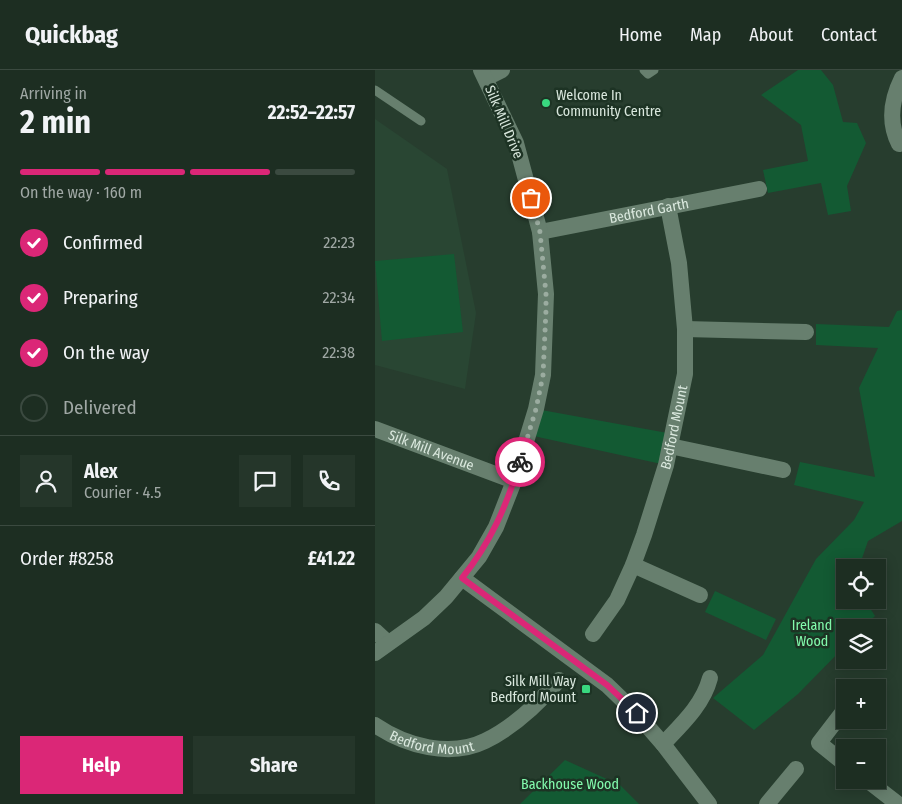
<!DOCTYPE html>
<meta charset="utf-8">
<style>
body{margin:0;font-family:"Fira Sans Condensed",sans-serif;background:#25362a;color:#f1f3f6;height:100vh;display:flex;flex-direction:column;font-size:19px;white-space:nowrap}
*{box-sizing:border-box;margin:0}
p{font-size:16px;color:#a0a8a5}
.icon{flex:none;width:28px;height:28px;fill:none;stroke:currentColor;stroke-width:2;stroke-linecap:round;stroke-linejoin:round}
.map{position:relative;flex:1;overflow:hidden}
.side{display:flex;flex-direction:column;background:#1d2e22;width:375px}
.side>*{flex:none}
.fabs{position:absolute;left:461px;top:489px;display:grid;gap:10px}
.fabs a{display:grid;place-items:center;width:50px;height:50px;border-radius:0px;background:#1d2e22;box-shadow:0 2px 12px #0003,0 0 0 1px #3b4a40;font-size:25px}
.pin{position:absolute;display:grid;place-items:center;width:42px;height:42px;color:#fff;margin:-21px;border:2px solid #fff;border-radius:50%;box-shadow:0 1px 5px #0007}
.courier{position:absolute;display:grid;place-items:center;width:50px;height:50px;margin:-25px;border:4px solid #db2777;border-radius:50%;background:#fff;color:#222;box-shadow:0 1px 6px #0007}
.overview em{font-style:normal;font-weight:700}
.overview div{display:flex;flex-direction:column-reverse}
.overview{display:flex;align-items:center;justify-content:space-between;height:85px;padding:0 20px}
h1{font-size:32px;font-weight:700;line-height:38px}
.bar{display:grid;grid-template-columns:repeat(4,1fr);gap:8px 5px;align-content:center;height:60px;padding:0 20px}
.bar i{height:6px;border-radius:4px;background:#3b4a40}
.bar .current{background:#db2777}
.bar p{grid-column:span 4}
.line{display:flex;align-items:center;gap:12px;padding:0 20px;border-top:1px solid #3b4a40}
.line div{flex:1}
.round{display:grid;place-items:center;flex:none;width:52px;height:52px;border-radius:0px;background:#25362a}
ol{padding:0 20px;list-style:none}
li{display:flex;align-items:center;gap:15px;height:55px}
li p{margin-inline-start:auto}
li .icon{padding:5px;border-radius:50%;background:#db2777;color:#fff;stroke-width:4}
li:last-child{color:#a0a8a5}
li i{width:28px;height:28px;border:2px solid #3b4a40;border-radius:50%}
.action{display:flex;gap:10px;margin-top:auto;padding:10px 20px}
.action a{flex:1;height:58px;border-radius:0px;background:#db2777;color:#fff;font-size:20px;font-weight:700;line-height:58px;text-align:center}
.action a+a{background:#25362a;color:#f1f3f6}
header{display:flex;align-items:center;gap:30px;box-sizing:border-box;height:70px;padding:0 25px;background:#1d2e22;border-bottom:1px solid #3b4a40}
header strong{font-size:24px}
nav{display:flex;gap:28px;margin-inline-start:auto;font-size:18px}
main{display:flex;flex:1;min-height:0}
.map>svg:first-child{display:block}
.built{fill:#294633}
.green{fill:#135a33}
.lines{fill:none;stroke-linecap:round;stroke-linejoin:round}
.service{stroke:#677f6e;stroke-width:9}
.minor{stroke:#677f6e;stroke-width:16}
.done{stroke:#9baca0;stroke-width:5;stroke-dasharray:0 9}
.route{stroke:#db2777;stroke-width:6}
.poi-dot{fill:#39d87f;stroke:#1d3324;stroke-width:2}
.labels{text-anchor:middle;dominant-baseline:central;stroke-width:5;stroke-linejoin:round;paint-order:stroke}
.poi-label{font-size:14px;fill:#dae8de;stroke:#1d3324;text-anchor:start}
.street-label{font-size:14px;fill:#dae8de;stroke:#1d3324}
.park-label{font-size:14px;fill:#83fbad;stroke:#1d3324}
</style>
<header>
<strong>Quickbag</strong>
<nav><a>Home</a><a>Map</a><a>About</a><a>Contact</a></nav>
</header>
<main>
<section class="side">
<div class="overview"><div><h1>2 min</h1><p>Arriving in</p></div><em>22:52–22:57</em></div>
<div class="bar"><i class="current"></i><i class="current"></i><i class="current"></i><i></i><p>On the way · 160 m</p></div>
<ol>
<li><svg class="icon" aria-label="check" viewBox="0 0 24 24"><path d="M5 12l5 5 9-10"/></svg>Confirmed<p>22:23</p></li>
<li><svg class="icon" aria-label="check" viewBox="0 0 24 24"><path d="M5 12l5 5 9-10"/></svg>Preparing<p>22:34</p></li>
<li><svg class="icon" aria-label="check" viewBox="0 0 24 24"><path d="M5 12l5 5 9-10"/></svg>On the way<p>22:38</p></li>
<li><i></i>Delivered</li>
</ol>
<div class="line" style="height:90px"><a class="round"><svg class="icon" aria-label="person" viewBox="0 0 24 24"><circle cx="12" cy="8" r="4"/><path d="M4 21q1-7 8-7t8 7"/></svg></a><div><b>Alex</b><p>Courier · 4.5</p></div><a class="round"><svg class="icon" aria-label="chat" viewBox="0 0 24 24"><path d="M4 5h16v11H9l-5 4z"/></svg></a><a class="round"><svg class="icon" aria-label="phone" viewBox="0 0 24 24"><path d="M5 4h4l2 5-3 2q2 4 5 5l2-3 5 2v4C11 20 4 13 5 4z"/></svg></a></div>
<div class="line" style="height:65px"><div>Order #8258</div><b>£41.22</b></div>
<div class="action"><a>Help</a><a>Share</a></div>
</section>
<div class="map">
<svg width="527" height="734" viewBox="0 0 527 734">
<rect width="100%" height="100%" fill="#273d2e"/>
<path class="built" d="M0 49 72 99 101 243 90 319 0 295Z"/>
<path class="green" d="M423 0H446L458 15 468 52 482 53 491 73 472 116 476 141 453 145 446 113 393 123 388 100 433 91 426 55 386 25Z
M79 184 88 262 7 271 0 191Z
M527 240V451L493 471 484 497 470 498V530H490L500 546 488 557 470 558V576L423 624 379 660 338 628 388 585 441 489 479 450 489 432 419 415 425 392 500 407 484 318 503 278 441 275V254L514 257 522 241Z
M161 339 298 364 291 395 154 365Z
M340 521 401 549 391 570 330 542Z
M190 690 245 715 264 734H145Z"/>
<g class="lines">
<path class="service" d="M269 0 273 4 279 0
M0 20 46 51"/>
<g class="minor">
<path d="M111 8 127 0"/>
<path d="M524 74C513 52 516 30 527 8"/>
<path id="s1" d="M165 162 384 119"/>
<path d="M310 259 431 262"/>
<path id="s2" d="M0 359 139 411"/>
<path d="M295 376 408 400"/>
<path d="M258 495 325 525"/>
<path d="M87 508 232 615 261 643 288 674 334 734"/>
<path d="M0 561 13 573"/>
<path id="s3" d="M218 564 242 530 258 495 269 465 291 395 310 304V259L304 193 293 136"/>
<path d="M0 583 49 548 71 527 104 487 121 457 139 411 161 339 168 305 171 224 165 162 141 73 106 0"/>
<path d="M467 643 444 673 470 694"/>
<path id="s4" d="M0 655C31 676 75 688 110 671 139 657 163 634 184 610"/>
<path d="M288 674C306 655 328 635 335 608"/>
<path d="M492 710 523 734"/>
<path d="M392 734 421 699"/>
</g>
</g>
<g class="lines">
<path class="done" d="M145 392 161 339 168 305 171 240V224L165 162 156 128"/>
<path class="route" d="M145 392C131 437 116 472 87 508L232 615 262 643"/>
</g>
<g class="poi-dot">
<circle cx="171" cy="33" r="5"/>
<rect x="206" y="614" width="10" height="10" rx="2.5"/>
</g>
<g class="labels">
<g class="poi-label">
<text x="181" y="25">Welcome In<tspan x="181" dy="16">Community Centre</tspan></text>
<text x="201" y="611" text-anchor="end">Silk Mill Way<tspan x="201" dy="16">Bedford Mount</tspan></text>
</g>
<g class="street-label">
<text transform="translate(129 52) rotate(67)">Silk Mill Drive</text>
<text stroke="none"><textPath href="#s1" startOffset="111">Bedford Garth</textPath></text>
<text stroke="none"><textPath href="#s3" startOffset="224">Bedford Mount</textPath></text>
<text stroke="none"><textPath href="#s2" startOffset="60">Silk Mill Avenue</textPath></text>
<text stroke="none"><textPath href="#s4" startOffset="61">Bedford Mount</textPath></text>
</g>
<g class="park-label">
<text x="437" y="555">Ireland<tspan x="437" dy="16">Wood</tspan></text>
<text x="195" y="714">Backhouse Wood</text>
</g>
</g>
</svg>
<div class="fabs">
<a><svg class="icon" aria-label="locate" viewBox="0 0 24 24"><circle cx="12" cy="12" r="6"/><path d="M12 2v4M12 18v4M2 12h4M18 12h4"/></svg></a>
<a><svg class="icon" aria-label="layers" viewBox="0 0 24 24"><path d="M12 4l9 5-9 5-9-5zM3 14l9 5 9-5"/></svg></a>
<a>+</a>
<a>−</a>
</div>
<div class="pin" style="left:156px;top:128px;background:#ea580c"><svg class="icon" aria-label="bag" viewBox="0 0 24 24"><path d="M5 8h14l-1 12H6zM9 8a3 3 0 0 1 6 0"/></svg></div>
<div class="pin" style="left:262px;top:643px;background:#1f2937"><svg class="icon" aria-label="home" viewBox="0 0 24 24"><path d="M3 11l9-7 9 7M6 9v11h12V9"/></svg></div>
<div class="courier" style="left:145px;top:392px"><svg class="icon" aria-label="bike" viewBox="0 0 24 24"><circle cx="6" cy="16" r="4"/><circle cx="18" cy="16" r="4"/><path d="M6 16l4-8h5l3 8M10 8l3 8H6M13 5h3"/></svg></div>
</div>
</main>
